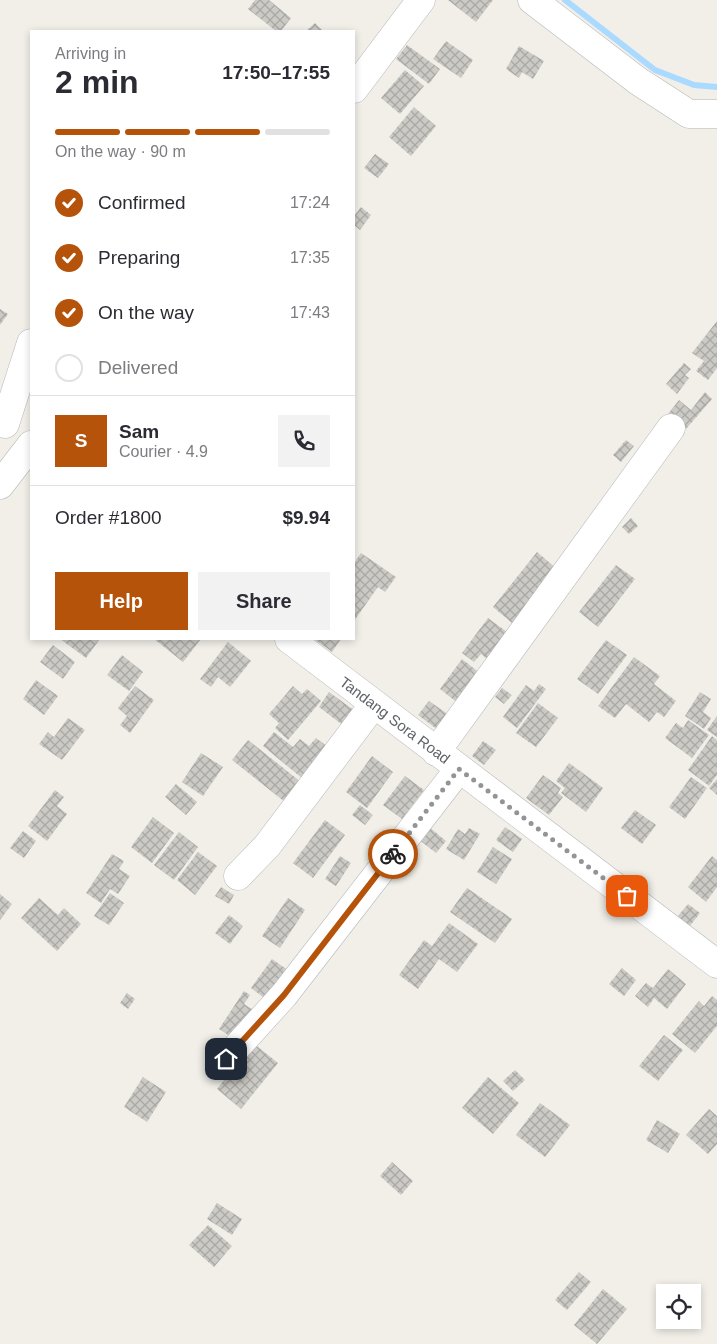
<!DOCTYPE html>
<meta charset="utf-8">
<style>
body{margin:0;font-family:Helvetica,sans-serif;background:#f2f2f3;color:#2b2b33;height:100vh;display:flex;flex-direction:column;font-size:19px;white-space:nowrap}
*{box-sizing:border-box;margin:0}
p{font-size:16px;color:#7c7c81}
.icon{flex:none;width:28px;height:28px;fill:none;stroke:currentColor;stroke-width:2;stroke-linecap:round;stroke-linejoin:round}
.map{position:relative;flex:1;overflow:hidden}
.side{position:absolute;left:30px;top:30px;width:325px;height:610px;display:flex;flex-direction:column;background:#fff;border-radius:0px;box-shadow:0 2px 8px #0003}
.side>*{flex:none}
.buttons{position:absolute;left:656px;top:1284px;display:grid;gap:10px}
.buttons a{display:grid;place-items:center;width:45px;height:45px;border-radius:0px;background:#fff;box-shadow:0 2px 8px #0003;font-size:25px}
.pin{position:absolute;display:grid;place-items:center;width:42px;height:42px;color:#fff;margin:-21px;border-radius:10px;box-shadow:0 2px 8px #0006}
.courier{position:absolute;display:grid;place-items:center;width:50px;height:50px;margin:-25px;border:4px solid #b45309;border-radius:50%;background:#fff;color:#222;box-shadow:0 1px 6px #0007}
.head em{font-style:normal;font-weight:700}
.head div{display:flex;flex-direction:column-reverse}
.head{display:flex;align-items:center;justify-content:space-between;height:85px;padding:0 25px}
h1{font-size:32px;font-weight:700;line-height:38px}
.bar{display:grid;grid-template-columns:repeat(4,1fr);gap:8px 5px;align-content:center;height:60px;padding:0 25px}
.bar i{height:6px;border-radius:4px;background:#e1e1e2}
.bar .active{background:#b45309}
.bar p{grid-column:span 4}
.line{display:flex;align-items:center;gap:12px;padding:0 25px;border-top:1px solid #e1e1e2}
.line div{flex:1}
.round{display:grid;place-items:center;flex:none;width:52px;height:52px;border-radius:0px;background:#f2f2f3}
ol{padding:0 25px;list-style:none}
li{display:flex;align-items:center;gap:15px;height:55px}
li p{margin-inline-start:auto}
li .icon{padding:5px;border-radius:50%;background:#b45309;color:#fff;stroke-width:4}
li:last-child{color:#7c7c81}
li i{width:28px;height:28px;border:2px solid #e1e1e2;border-radius:50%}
.primary-button{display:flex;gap:10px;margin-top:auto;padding:10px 25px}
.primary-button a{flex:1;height:58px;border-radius:0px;background:#b45309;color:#fff;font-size:20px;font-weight:700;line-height:58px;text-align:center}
.primary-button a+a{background:#f2f2f3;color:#2b2b33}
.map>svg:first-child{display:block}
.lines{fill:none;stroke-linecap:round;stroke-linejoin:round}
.stream{stroke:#aadaff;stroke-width:6}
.building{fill:url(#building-cross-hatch)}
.minor-casing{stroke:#b5b8bc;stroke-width:29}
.minor{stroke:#fff;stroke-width:28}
.done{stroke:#929495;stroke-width:5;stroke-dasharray:0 9}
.route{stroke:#b45309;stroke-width:6}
.labels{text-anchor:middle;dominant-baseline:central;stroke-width:4;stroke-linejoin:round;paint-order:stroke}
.street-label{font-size:15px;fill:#5f6368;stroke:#fff}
</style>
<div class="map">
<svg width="717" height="1344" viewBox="0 0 717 1344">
<defs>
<pattern id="building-cross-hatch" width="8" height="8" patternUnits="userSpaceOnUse" patternTransform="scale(1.25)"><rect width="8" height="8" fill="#cccac5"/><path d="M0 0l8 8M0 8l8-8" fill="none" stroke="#a9a8a4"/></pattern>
</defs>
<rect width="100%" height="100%" fill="#f1efe8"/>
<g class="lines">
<path class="stream" d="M565 0 655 70 694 85 717 87"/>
</g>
<path class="building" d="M255 0H269L291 18 281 31H276L248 9Z
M448 0H493L476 22Z
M315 23 323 31H306Z
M446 41 473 60 461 78 433 59Z
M407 45 440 69 429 84 396 59Z
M519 46 544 61 533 79 522 72 519 78 506 69Z
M405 70 424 86 400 114 381 98Z
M414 107 436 126 411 156 389 137Z
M375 154 389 164 378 178 364 168Z
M361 207 371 215 360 230 354 225V216Z
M0 309 8 314 0 325Z
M717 321V368L708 380 696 371 704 361 692 353Z
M684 363 691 369 685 375 689 378 677 394 666 384Z
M705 392 712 399 686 429 668 414 679 400 691 410Z
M626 440 634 446 621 462 613 455Z
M631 518 638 526 629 534 622 527Z
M537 552 556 568 512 623 493 607Z
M361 553 396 577 385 592 378 587 354 621V563Z
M616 565 635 579 598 627 579 612Z
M488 618 507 632 487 659 481 654 474 662 462 653Z
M60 639H100L86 658Z
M154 639H201L183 662Z
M314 639H341L332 652Z
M606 640 627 655 598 694 577 679Z
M228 642 251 661 230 687 218 677 211 687 200 679Z
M53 645 75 662 63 679 40 662Z
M122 655 143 672 129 691 107 675Z
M634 657 660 676 654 684 676 701 664 717 657 712 649 722 626 704 615 718 598 706Z
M462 659 481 674 459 704 440 689Z
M36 680 58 696 44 715 23 699Z
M539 684 546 689 517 728 503 717 526 685 534 691Z
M135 686 154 700 130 733 120 725 127 716 118 708Z
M293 686 302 694 307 689 321 701 288 740 275 728 279 723 269 714Z
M502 688 512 695 504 704 495 697Z
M329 692 355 711 344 726 319 707Z
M700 692 711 699 703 712 711 718 704 729 685 716Z
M429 701 449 715 438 730 418 715Z
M538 703 558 718 536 747 516 733Z
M717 716V737L707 730Z
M68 718 85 730 62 760 39 744 48 732 54 737Z
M688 720 709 735 692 758 665 738 676 723 683 728Z
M274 732 293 747 300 739 309 746 316 738 328 747 303 779 263 746Z
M712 736 717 740V775L709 786 688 770Z
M248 740 301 782 285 802 232 760Z
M483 741 496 750 484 765 472 756Z
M201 753 223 767 203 796 182 782Z
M372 756 393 772 367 808 346 792Z
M569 763 603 788 586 812 561 793 565 788 556 781Z
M543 775 561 788 558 793 563 797 549 815 526 798Z
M405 776 424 790 402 819 383 805Z
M691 777 707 788 685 819 669 807Z
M717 779V795L709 788Z
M176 784 197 802 186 815 165 797Z
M55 790 64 797 57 806 67 814 47 841 28 826Z
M360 805 373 815 365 825 352 815Z
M635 810 656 825 642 844 621 828Z
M153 817 174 833 152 863 131 847Z
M325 820 345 835 313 878 293 863Z
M428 826 446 841 436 853 418 839Z
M505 827 522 839 513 852 496 840Z
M469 828 480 834 464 860 446 849 458 829 465 834Z
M23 831 36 841 24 858 10 848Z
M179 832 198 847 174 880 154 865Z
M493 847 512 859 496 884 477 872Z
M198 852 217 866 195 895 177 880Z
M112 854 124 861 119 869 130 876 118 894 110 889 101 903 86 893Z
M340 856 351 863 336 886 325 879Z
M712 856 717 860V887L706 902 688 887Z
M221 887 234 895 229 904 215 896Z
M467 888 512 919 495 943 450 912Z
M110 893 124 903 109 925 94 916Z
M0 894 12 904 0 920Z
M39 898 58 915 64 908 81 924 57 951 21 918Z
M288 898 305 910 280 948 262 936Z
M688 904 700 913 689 927 677 917Z
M229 915 243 926 230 944 215 933Z
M449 923 478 944 457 972 439 959 418 989 399 975 424 940 432 946Z
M272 959 292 973 271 1003 251 988Z
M622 968 636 980 624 996 609 984Z
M668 969 686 984 667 1009 654 998 648 1007 635 996 646 983 653 988Z
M244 991 250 995 244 1004 255 1011 236 1040 219 1029Z
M127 993 135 999 128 1009 120 1003Z
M712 996 717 1000V1026L695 1053 672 1034 699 1001 704 1006Z
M664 1035 683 1050 658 1081 639 1066Z
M253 1043 278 1063 241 1109 217 1089Z
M515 1070 525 1080 513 1091 503 1081Z
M143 1077 166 1092 147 1122 124 1107Z
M488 1077 519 1103 493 1134 462 1108Z
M540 1103 570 1125 545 1157 516 1135Z
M709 1109 717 1116V1144L708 1154 686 1135Z
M657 1120 680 1134 668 1153 646 1140Z
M392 1162 413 1181 401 1195 380 1176Z
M217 1203 242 1219 232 1235 207 1219Z
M208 1225 232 1246 214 1267 189 1245Z
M579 1272 591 1282 567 1310 555 1300Z
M603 1289 627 1309 597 1344 574 1325Z"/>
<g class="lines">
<defs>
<path id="minor" d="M532 0 638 81 689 114H717
M354 89 421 0
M5 424 31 343
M0 485 31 445
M289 639 717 964
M436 752 671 428
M238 876 267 846 374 704
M226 1059 284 995 459 769"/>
</defs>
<use href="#minor" class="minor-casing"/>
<use href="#minor" class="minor"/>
</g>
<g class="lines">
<path class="done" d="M393 854 459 769 627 896"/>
<path class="route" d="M226 1059 284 995 393 854"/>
</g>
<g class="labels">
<g class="street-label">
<text transform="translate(395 720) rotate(37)">Tandang Sora Road</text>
</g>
</g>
</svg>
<div class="buttons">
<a><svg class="icon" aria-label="locate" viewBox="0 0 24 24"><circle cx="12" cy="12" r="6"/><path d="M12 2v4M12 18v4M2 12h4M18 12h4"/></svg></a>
</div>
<div class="pin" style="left:627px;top:896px;background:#ea580c"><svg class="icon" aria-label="bag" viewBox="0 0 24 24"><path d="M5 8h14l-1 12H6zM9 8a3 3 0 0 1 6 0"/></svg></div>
<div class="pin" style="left:226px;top:1059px;background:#1f2937"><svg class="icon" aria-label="home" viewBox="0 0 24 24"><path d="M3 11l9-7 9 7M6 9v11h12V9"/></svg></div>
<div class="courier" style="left:393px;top:854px"><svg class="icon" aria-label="bike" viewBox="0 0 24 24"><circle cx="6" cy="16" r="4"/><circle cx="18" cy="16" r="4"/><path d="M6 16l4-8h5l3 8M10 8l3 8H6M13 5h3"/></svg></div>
<section class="side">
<div class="head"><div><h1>2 min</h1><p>Arriving in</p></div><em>17:50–17:55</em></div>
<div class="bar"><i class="active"></i><i class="active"></i><i class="active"></i><i></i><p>On the way · 90 m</p></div>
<ol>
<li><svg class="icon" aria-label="check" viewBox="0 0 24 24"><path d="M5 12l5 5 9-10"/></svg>Confirmed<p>17:24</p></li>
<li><svg class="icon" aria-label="check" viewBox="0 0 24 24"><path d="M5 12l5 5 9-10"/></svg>Preparing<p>17:35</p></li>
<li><svg class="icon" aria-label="check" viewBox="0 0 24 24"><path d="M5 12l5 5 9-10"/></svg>On the way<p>17:43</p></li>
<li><i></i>Delivered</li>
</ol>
<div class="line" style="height:90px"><b class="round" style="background:#b45309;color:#fff">S</b><div><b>Sam</b><p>Courier · 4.9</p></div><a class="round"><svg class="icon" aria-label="phone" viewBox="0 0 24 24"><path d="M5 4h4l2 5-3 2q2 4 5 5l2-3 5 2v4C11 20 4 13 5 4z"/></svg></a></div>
<div class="line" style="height:65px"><div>Order #1800</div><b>$9.94</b></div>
<div class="primary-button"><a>Help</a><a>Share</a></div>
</section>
</div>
